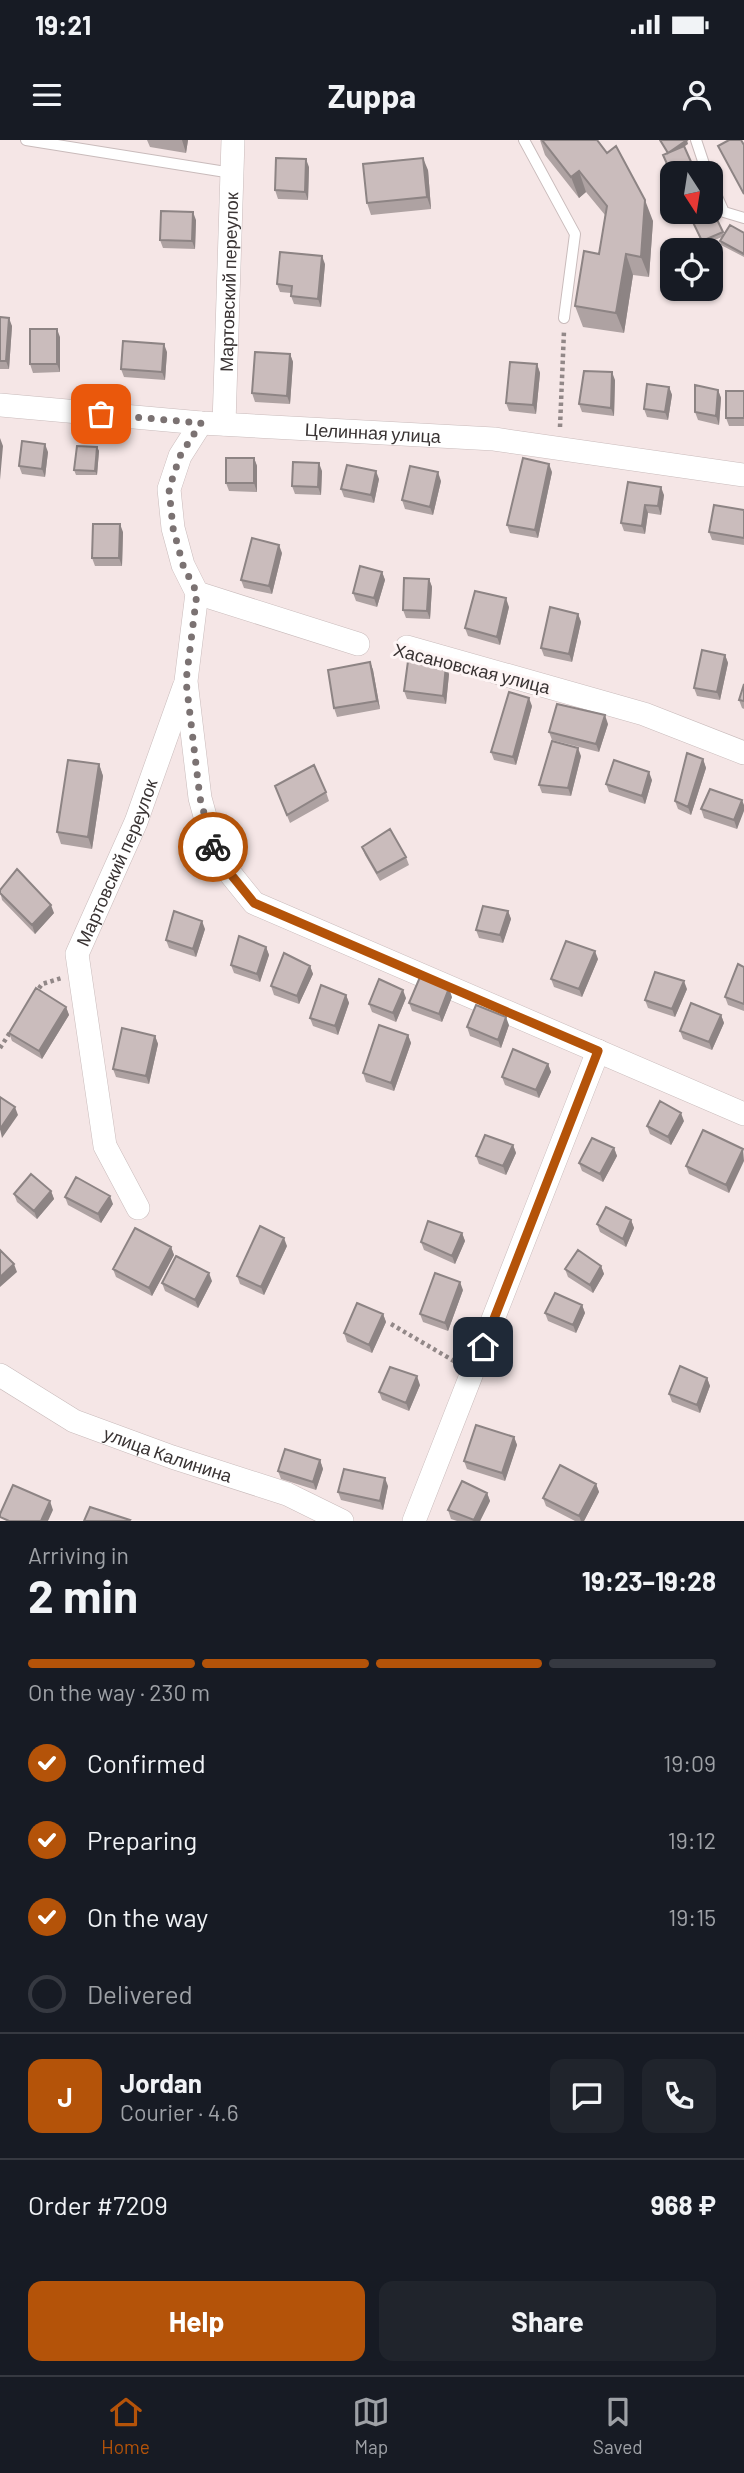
<!DOCTYPE html>
<meta charset="utf-8">
<style>
body{margin:0;font-family:Barlow,sans-serif;background:#20242c;color:#f1f3f6;height:100vh;display:flex;flex-direction:column;font-size:26px;white-space:nowrap}
*{box-sizing:border-box;margin:0}
p{font-size:23px;color:#9ea1a6}
.icon{flex:none;width:38px;height:38px;fill:none;stroke:currentColor;stroke-width:2;stroke-linecap:round;stroke-linejoin:round}
.map{position:relative;height:1381px;overflow:hidden}
.drawer{display:flex;flex-direction:column;background:#171b24;flex:1}
.drawer>*{flex:none}
.needle{width:46px;rotate:168deg}
.fabs{position:absolute;left:660px;top:21px;display:grid;gap:14px}
.fabs a{display:grid;place-items:center;width:63px;height:63px;border-radius:14px;background:#171b24;box-shadow:0 2px 5px #0004;font-size:35px}
.pin{position:absolute;display:grid;place-items:center;width:60px;height:60px;color:#fff;margin:-30px;border-radius:14px;box-shadow:0 4px 10px #0006}
.courier{position:absolute;display:grid;place-items:center;width:70px;height:70px;margin:-35px;border:5px solid #b45309;border-radius:50%;background:#fff;color:#222;box-shadow:0 2px 9px #0007}
.overview em{font-style:normal;font-weight:700}
.overview div{display:flex;flex-direction:column-reverse}
.overview{display:flex;align-items:center;justify-content:space-between;height:119px;padding:0 28px}
h1{font-size:46px;font-weight:700;line-height:52px}
.bar{display:grid;grid-template-columns:repeat(4,1fr);gap:10px 7px;align-content:center;height:84px;padding:0 28px}
.bar i{height:9px;border-radius:5px;background:#363941}
.bar .on{background:#b45309}
.bar p{grid-column:span 4}
.line{display:flex;align-items:center;gap:18px;padding:0 28px;border-top:2px solid #363941}
.line div{flex:1}
.round{display:grid;place-items:center;flex:none;width:74px;height:74px;border-radius:14px;background:#20242c}
ol{padding:0 28px;list-style:none}
li{display:flex;align-items:center;gap:21px;height:77px}
li p{margin-inline-start:auto}
li .icon{padding:7px;border-radius:50%;background:#b45309;color:#fff;stroke-width:4}
li:last-child{color:#9ea1a6}
li i{width:38px;height:38px;border:4px solid #363941;border-radius:50%}
.button{display:flex;gap:14px;margin-top:auto;padding:14px 28px}
.button a{flex:1;height:80px;border-radius:14px;background:#b45309;color:#fff;font-size:28px;font-weight:700;line-height:80px;text-align:center}
.button a+a{background:#20242c;color:#f1f3f6}
.status{display:flex;justify-content:space-between;align-items:center;height:49px;padding:0 35px;background:#171b24;direction:ltr}
.status svg{height:19px;fill:currentColor}
header{display:flex;justify-content:space-between;align-items:center;height:91px;padding:0 28px;background:#171b24;font-size:32px;font-weight:700}
.tab-bar{display:flex;justify-content:space-around;align-items:center;height:98px;border-top:2px solid #363941;background:#171b24;font-size:19px;color:#9ea1a6}
.tab-bar a{display:grid;justify-items:center;gap:4px}
.tab-bar .on{color:#b45309}
.map>svg:first-child{display:block}
.lines{fill:none;stroke-linecap:round;stroke-linejoin:round}
.service-casing{stroke:#c9bbbb;stroke-width:12}
.minor-casing{stroke:#c9bbbb;stroke-width:24}
.path{stroke:#928888;stroke-width:4.5;stroke-dasharray:3.5 3.5;stroke-linecap:butt}
.service{stroke:#fff;stroke-width:10}
.minor{stroke:#fff;stroke-width:23}
.wall{fill:#aea2a2}
.shaded-wall{fill:#8d8484}
.building{fill:#cabcbc;stroke:#8d8484;stroke-width:2}
.done{stroke:#7b7272;stroke-width:7;stroke-dasharray:0 12.6}
.route{stroke:#b45309;stroke-width:9}
.labels{text-anchor:middle;dominant-baseline:central;stroke-width:6;stroke-linejoin:round;paint-order:stroke}
.street-label{font-size:18px;fill:#393333;stroke:#fef5f5}
</style>
<div class="status"><b>19:21</b><svg viewBox="0 0 49 12"><path d="M0 12V9h3v3zM5 12V6h3v6zM10 12V3h3v9zM15 12V0h3v12zM26 1h20v11H26zM47 4h2v5h-2z"/></svg></div>
<header><svg class="icon" aria-label="menu" viewBox="0 0 24 24"><path d="M4 6h16M4 12h16M4 18h16"/></svg>Zuppa<svg class="icon" aria-label="person" viewBox="0 0 24 24"><circle cx="12" cy="8" r="4"/><path d="M4 21q1-7 8-7t8 7"/></svg></header>
<div class="map">
<svg width="744" height="1381" viewBox="0 0 744 1381">
<rect width="100%" height="100%" fill="#f5e6e6"/>
<g class="lines">
<defs>
<path id="service" d="M26 0 232 33
M524 0 575 94 564 178
M696 0 707 33
M710 41 724 72 744 78"/>
<g id="minor">
<path id="s1" d="M0 265 201 283 494 299 744 335"/>
<path d="M201 283 180 316 169 349 173 388 183 425 197 453 186 541 200 658 216 716 254 763 744 974"/>
<path id="s2" d="M224 284 233 0"/>
<path d="M197 453 358 504"/>
<path d="M407 507 644 574 744 613"/>
<path id="s3" d="M138 1068 105 1006 77 814 136 682 184 547"/>
<path id="s4" d="M0 1235 74 1281 172 1317 287 1354 342 1381"/>
<path d="M414 1381 598 911"/>
</g>
</defs>
<use href="#service" class="service-casing"/>
<use href="#minor" class="minor-casing"/>
<path class="path" d="M560 287 564 191
M35 854 42 844 62 838
M0 908 11 891
M391 1184 454 1221"/>
<use href="#service" class="service"/>
<use href="#minor" class="minor"/>
</g>
<path class="wall" d="M147 0H188L186 13 150 7Z
M540 0H542L653 81 649 137 633 135 624 193 583 187 575 166 599 114 605 75 586 52 579 58 545 15Z
M309 27 308 60 278 59 275 50Z
M428 30 431 69 371 75 367 63Z
M710 65 724 95 744 93V117L721 105 720 101 722 97 703 105 688 72Z
M196 80 195 109 163 108 160 100Z
M325 124 321 167 294 164 291 156V153L280 152 277 144Z
M0 177 12 186 9 229H0Z
M60 197V232L33 233 30 224Z
M167 212 165 240 124 237 121 229Z
M290 214 293 222 290 264 255 262 252 253Z
M537 224 540 233 536 274 509 271 506 263Z
M615 240 614 276 582 272 579 264Z
M669 247 672 255 668 280 647 277 644 269Z
M718 250 721 258 719 285 698 280 695 272Z
M744 251V286H729L726 278Z
M97 307 99 311 97 335H76L74 330Z
M48 312 45 337 22 334 19 326Z
M254 318 257 326V352L229 351 226 343Z
M322 331 321 355 295 354 292 346Z
M552 332 538 398 510 393 507 385Z
M379 339 374 363 344 357 341 349Z
M441 341 433 375 405 369 402 360Z
M628 342 664 355 661 375 648 373 645 394 624 391 621 383Z
M744 370V405L712 400 709 392Z
M123 392 122 426H95L92 418Z
M282 413 272 454 244 448 241 440Z
M382 432 385 440 377 467 356 461 353 453Z
M429 439 432 447 430 479 406 478 403 470Z
M509 467 500 505 468 496 465 488Z
M578 474 581 482 572 522 544 516 541 508Z
M725 515 728 523 720 560 697 556 694 548Z
M370 522 373 530 380 569 337 577 334 568Z
M449 534 446 564 407 559 404 551Z
M744 544V569L742 568 739 560Z
M532 566 516 625 494 620 491 612Z
M608 584 599 612 552 600 549 592Z
M581 616 571 656 542 653 539 645Z
M703 619 706 628 691 675 678 669 675 661Z
M99 624 103 636 92 709 61 704 57 692Z
M652 640 645 664 609 652 606 644Z
M275 646 326 652 329 661 290 683Z
M744 665 737 689 704 678 701 669Z
M362 707 406 717 409 725 380 741 365 715Z
M0 750 54 773 35 794 2 760Z
M508 771 511 779 503 803 479 798 476 790Z
M205 789 196 817 169 808 166 800Z
M266 807 269 815 260 842 234 833 231 825Z
M598 819 582 857 554 847 551 839Z
M310 826 313 834 299 864 274 855 271 846Z
M744 827V871L728 865 725 857Z
M687 849 675 877 648 868 645 860Z
M346 855 349 863 338 895 313 886 310 878Z
M452 857 442 882 412 871 409 863Z
M406 858 396 882 372 872 369 864Z
M66 867 69 875 42 919 12 901 9 893Z
M721 875 724 883 712 910 683 899 680 891Z
M509 885 501 908 470 896 467 887Z
M408 895 411 903 394 951 366 942 363 933Z
M155 896 158 904 149 944 116 937 113 929Z
M548 924 551 932 539 958 505 945 502 937Z
M684 981 671 1005 650 994 647 986Z
M513 1005 516 1013 506 1035 479 1024 476 1016Z
M614 1008 617 1016 603 1042 582 1031 579 1023Z
M743 1009 729 1053 689 1034 686 1026Z
M51 1051 54 1059 37 1079 17 1062 14 1054Z
M65 1057 113 1064 101 1083 68 1065Z
M631 1080 634 1088 626 1107 600 1092 597 1084Z
M462 1093 465 1101 455 1124 424 1110 421 1102Z
M287 1106 264 1155 240 1144 237 1136Z
M171 1107 174 1115 152 1156 116 1137 113 1129Z
M601 1126 604 1134 593 1153 568 1137 565 1129Z
M212 1141 198 1168 165 1151 162 1143Z
M463 1150 448 1191 423 1182 420 1174Z
M582 1165 585 1173 576 1193 548 1181 545 1173Z
M383 1174 386 1182 372 1213 347 1202 344 1193Z
M707 1238 710 1246 700 1273 672 1262 669 1254Z
M420 1245 409 1271 382 1260 379 1252Z
M514 1297 517 1305 505 1341 467 1329 464 1321Z
M320 1320 323 1329 316 1350 281 1339 278 1331Z
M596 1344 599 1352 584 1381H575L546 1366 543 1358Z
M388 1346 383 1370 341 1360 338 1352Z
M487 1353 490 1361 480 1381H457L451 1379 448 1370Z"/>
<path class="shaded-wall" d="M182 0H188L186 13Z
M687 0 688 4 669 17 668 13Z
M423 18 428 30 431 69 427 57Z
M306 19 309 27 308 60 305 52Z
M579 31 586 52 579 58 571 37Z
M645 60 653 81 649 137 641 117Z
M193 72 196 80 195 109 192 101Z
M626 114 633 135 624 193 616 173Z
M322 116 325 124 321 167 318 159Z
M9 178 12 186 9 229 6 221Z
M57 189 60 197V232L57 224Z
M164 204 167 212 165 240 162 232Z
M290 214 293 222 290 264 287 256Z
M537 224 540 233 536 274 533 265Z
M612 232 615 240 614 276 611 268Z
M669 247 672 255 668 280 665 272Z
M718 250 721 258 719 285 716 276Z
M0 298 3 306 0 340Z
M45 304 48 312 45 337 42 329Z
M97 307 99 311 97 335 95 331Z
M254 318 257 326V352L254 343Z
M319 323 322 331 321 355 318 347Z
M549 324 552 332 538 398 535 390Z
M376 331 379 339 374 363 371 355Z
M438 332 441 341 433 375 430 367Z
M661 347 664 355 661 375 658 366Z
M645 365 648 373 645 394 642 386Z
M120 384 123 392 122 426 119 418Z
M279 405 282 413 272 454 269 446Z
M382 432 385 440 377 467 374 458Z
M429 439 432 447 430 479 427 471Z
M506 458 509 467 500 505 497 497Z
M578 474 581 482 572 522 569 514Z
M725 515 728 523 720 560 717 552Z
M370 522 373 530 380 569 377 561Z
M446 525 449 534 446 564 443 556Z
M529 558 532 566 516 625 513 617Z
M605 575 608 584 599 612 596 604Z
M578 608 581 616 571 656 568 648Z
M703 619 706 628 691 675 688 667Z
M99 624 103 636 92 709 88 697Z
M649 632 652 640 645 664 642 656Z
M742 660 744 665V671L737 689 734 680Z
M51 765 54 773 35 794 32 785Z
M508 771 511 779 503 803 500 795Z
M202 781 205 789 196 817 193 809Z
M266 807 269 815 260 842 257 834Z
M595 811 598 819 582 857 579 849Z
M310 826 313 834 299 864 297 856Z
M684 841 687 849 675 877 672 869Z
M449 848 452 857 442 882 439 874Z
M403 850 406 858 396 882 393 873Z
M346 855 349 863 338 895 335 886Z
M66 867 69 875 42 919 39 911Z
M721 875 724 883 712 910 709 902Z
M506 877 509 885 501 908 498 900Z
M408 895 411 903 394 951 391 943Z
M155 896 158 904 149 944 146 936Z
M548 924 551 932 539 958 536 950Z
M15 967 18 975 2 998 0 989Z
M681 973 684 981 671 1005 668 997Z
M513 1005 516 1013 506 1035 503 1026Z
M614 1008 617 1016 603 1042 600 1034Z
M743 1009 744 1021 729 1053 726 1045Z
M51 1051 54 1059 37 1079 34 1071Z
M110 1056 113 1064 101 1083 98 1074Z
M631 1080 634 1088 626 1107 623 1099Z
M462 1093 465 1101 455 1124 452 1116Z
M284 1098 287 1106 264 1155 261 1147Z
M171 1107 174 1115 152 1156 149 1148Z
M14 1124 17 1132 0 1147V1137Z
M601 1126 604 1134 593 1153 590 1145Z
M209 1133 212 1141 198 1168 195 1160Z
M460 1142 463 1150 448 1191 445 1183Z
M582 1165 585 1173 576 1193 573 1185Z
M383 1174 386 1182 372 1213 369 1205Z
M417 1236 420 1245 409 1271 406 1263Z
M707 1238 710 1246 700 1273 697 1265Z
M514 1297 517 1305 505 1341 502 1333Z
M320 1320 323 1329 316 1350 313 1342Z
M385 1338 388 1346 383 1370 380 1361Z
M596 1344 599 1352 584 1381H581L579 1376Z
M487 1353 490 1361 480 1381H474Z
M50 1361 53 1370 48 1381H41Z"/>
<path class="building" d="M542 0H597L607 13 616 6 645 60 641 117 626 114 616 173 575 166 584 111 599 114 607 66 579 31 571 37Z
M660 0H687L668 13Z
M729 0H741L744 5V54L718 6Z
M684 6 696 33H672V35L663 15Z
M276 18 306 19 305 52 275 50Z
M423 18 427 57 367 63 363 24Z
M710 65 723 92 702 101 688 72H710Z
M161 71 193 72 192 101 160 100Z
M730 85 744 93V114L720 101Z
M280 112 322 116 318 159 291 156 292 146 277 144Z
M0 177 9 178 6 221H0Z
M30 189H57V224H30Z
M123 201 164 204 162 232 121 229Z
M255 212 290 214 287 256 252 253Z
M510 222 537 224 533 265 506 263Z
M584 231 612 232 611 268 579 264Z
M647 244 669 247 665 272 644 269Z
M695 245 718 250 716 276 695 272Z
M726 251H744V278H726Z
M22 301 45 304 42 329 19 326Z
M77 306 97 307 95 331 74 330Z
M226 318H254V343H226Z
M523 318 549 324 535 390 507 385Z
M293 322 319 323 318 347 292 346Z
M347 325 376 331 371 355 341 349Z
M410 326 438 332 430 367 402 360Z
M628 342 661 347 658 366 645 365 642 386 621 383Z
M714 365 744 370V398L709 392Z
M93 384H120L119 418H92Z
M252 398 279 405 269 446 241 440Z
M360 426 382 432 374 458 353 453Z
M404 438 429 439 427 471 403 470Z
M475 451 506 458 497 497 465 488Z
M550 467 578 474 569 514 541 508Z
M702 510 725 515 717 552 694 548Z
M408 521 446 525 443 556 404 551Z
M370 522 377 561 334 568 328 530Z
M744 544V561L739 560Z
M509 552 529 558 513 617 491 612Z
M557 564 605 575 596 604 549 592Z
M552 601 578 608 568 648 539 645Z
M687 613 703 619 688 667 675 661Z
M68 620 99 624 88 697 57 692Z
M614 620 649 632 642 656 606 644Z
M314 625 326 652 287 675 275 646Z
M710 649 742 660 734 680 701 669Z
M390 689 406 717 377 733 362 707Z
M17 729 51 765 32 785 0 753V750Z
M483 766 508 771 500 795 476 790Z
M174 771 202 781 193 809 166 800Z
M239 796 266 807 257 834 231 825Z
M566 801 595 811 579 849 551 839Z
M284 813 310 826 297 856 271 846Z
M738 824 744 827V864L725 857Z
M655 832 684 841 672 869 645 860Z
M420 837 449 848 439 874 409 863Z
M379 839 403 850 393 873 369 864Z
M321 845 346 855 335 886 310 878Z
M36 848 66 867 39 911 9 893Z
M691 863 721 875 709 902 680 891Z
M476 865 506 877 498 900 467 887Z
M379 885 408 895 391 943 363 933Z
M122 888 155 896 146 936 113 929Z
M513 909 548 924 536 950 502 937Z
M0 957 15 967 0 989Z
M660 961 681 973 668 997 647 986Z
M703 990 743 1009 726 1045 686 1026Z
M485 995 513 1005 503 1026 476 1016Z
M592 998 614 1008 600 1034 579 1023Z
M31 1034 51 1051 34 1071 14 1054Z
M76 1037 110 1056 98 1074 65 1057Z
M606 1067 631 1080 623 1099 597 1084Z
M428 1081 462 1093 452 1116 421 1102Z
M260 1086 284 1098 261 1147 237 1136Z
M135 1088 171 1107 149 1148 113 1129Z
M0 1110 14 1124 0 1137Z
M578 1110 601 1126 590 1145 565 1129Z
M176 1116 209 1133 195 1160 162 1143Z
M435 1133 460 1142 445 1183 420 1174Z
M555 1153 582 1165 573 1185 545 1173Z
M357 1163 383 1174 369 1205 344 1193Z
M680 1226 707 1238 697 1265 669 1254Z
M390 1227 417 1236 406 1263 379 1252Z
M476 1285 514 1297 502 1333 464 1321Z
M285 1309 320 1320 313 1342 278 1331Z
M560 1325 596 1344 579 1376 543 1358Z
M344 1329 385 1338 380 1361 338 1352Z
M462 1341 487 1353 474 1380 448 1370Z
M13 1345 50 1361 41 1381H9L0 1377V1374Z
M90 1367 130 1380 129 1381H84Z"/>
<g class="lines">
<path class="done" d="M101 274 201 283 180 316 169 349 173 388 183 425 197 453 186 541 200 658 213 707"/>
<path class="route" d="M213 707 216 716 254 763 598 911 483 1207"/>
</g>
<g class="labels">
<g class="street-label">
<text stroke="none"><textPath href="#s2" startOffset="142">Мартовский переулок</textPath></text>
<text stroke="none"><textPath href="#s1" startOffset="374">Целинная улица</textPath></text>
<text transform="translate(472 528) rotate(14)">Хасановская улица</text>
<text stroke="none"><textPath href="#s3" startOffset="364">Мартовский переулок</textPath></text>
<text stroke="none"><textPath href="#s4" startOffset="187">улица Калинина</textPath></text>
</g>
</g>
</svg>
<div class="fabs">
<a><svg class="needle" viewBox="-14 -14 28 28"><path d="M0-13l5 13h-10z" fill="#e53935"/><path d="M0 13l5-13h-10z" fill="#9ea1a6"/></svg></a>
<a><svg class="icon" aria-label="locate" viewBox="0 0 24 24"><circle cx="12" cy="12" r="6"/><path d="M12 2v4M12 18v4M2 12h4M18 12h4"/></svg></a>
</div>
<div class="pin" style="left:101px;top:274px;background:#ea580c"><svg class="icon" aria-label="bag" viewBox="0 0 24 24"><path d="M5 8h14l-1 12H6zM9 8a3 3 0 0 1 6 0"/></svg></div>
<div class="pin" style="left:483px;top:1207px;background:#1f2937"><svg class="icon" aria-label="home" viewBox="0 0 24 24"><path d="M3 11l9-7 9 7M6 9v11h12V9"/></svg></div>
<div class="courier" style="left:213px;top:707px"><svg class="icon" aria-label="bike" viewBox="0 0 24 24"><circle cx="6" cy="16" r="4"/><circle cx="18" cy="16" r="4"/><path d="M6 16l4-8h5l3 8M10 8l3 8H6M13 5h3"/></svg></div>
</div>
<section class="drawer">
<div class="overview"><div><h1>2 min</h1><p>Arriving in</p></div><em>19:23–19:28</em></div>
<div class="bar"><i class="on"></i><i class="on"></i><i class="on"></i><i></i><p>On the way · 230 m</p></div>
<ol>
<li><svg class="icon" aria-label="check" viewBox="0 0 24 24"><path d="M5 12l5 5 9-10"/></svg>Confirmed<p>19:09</p></li>
<li><svg class="icon" aria-label="check" viewBox="0 0 24 24"><path d="M5 12l5 5 9-10"/></svg>Preparing<p>19:12</p></li>
<li><svg class="icon" aria-label="check" viewBox="0 0 24 24"><path d="M5 12l5 5 9-10"/></svg>On the way<p>19:15</p></li>
<li><i></i>Delivered</li>
</ol>
<div class="line" style="height:126px"><b class="round" style="background:#b45309;color:#fff">J</b><div><b>Jordan</b><p>Courier · 4.6</p></div><a class="round"><svg class="icon" aria-label="chat" viewBox="0 0 24 24"><path d="M4 5h16v11H9l-5 4z"/></svg></a><a class="round"><svg class="icon" aria-label="phone" viewBox="0 0 24 24"><path d="M5 4h4l2 5-3 2q2 4 5 5l2-3 5 2v4C11 20 4 13 5 4z"/></svg></a></div>
<div class="line" style="height:91px"><div>Order #7209</div><b>968 ₽</b></div>
<div class="button"><a>Help</a><a>Share</a></div>
</section>
<nav class="tab-bar">
<a class="on"><svg class="icon" aria-label="home" viewBox="0 0 24 24"><path d="M3 11l9-7 9 7M6 9v11h12V9"/></svg>Home</a>
<a><svg class="icon" aria-label="map" viewBox="0 0 24 24"><path d="M3 6l6-2 6 2 6-2v14l-6 2-6-2-6 2zM9 4v14M15 6v14"/></svg>Map</a>
<a><svg class="icon" aria-label="saved" viewBox="0 0 24 24"><path d="M7 4h10v16l-5-4-5 4z"/></svg>Saved</a>
</nav>
